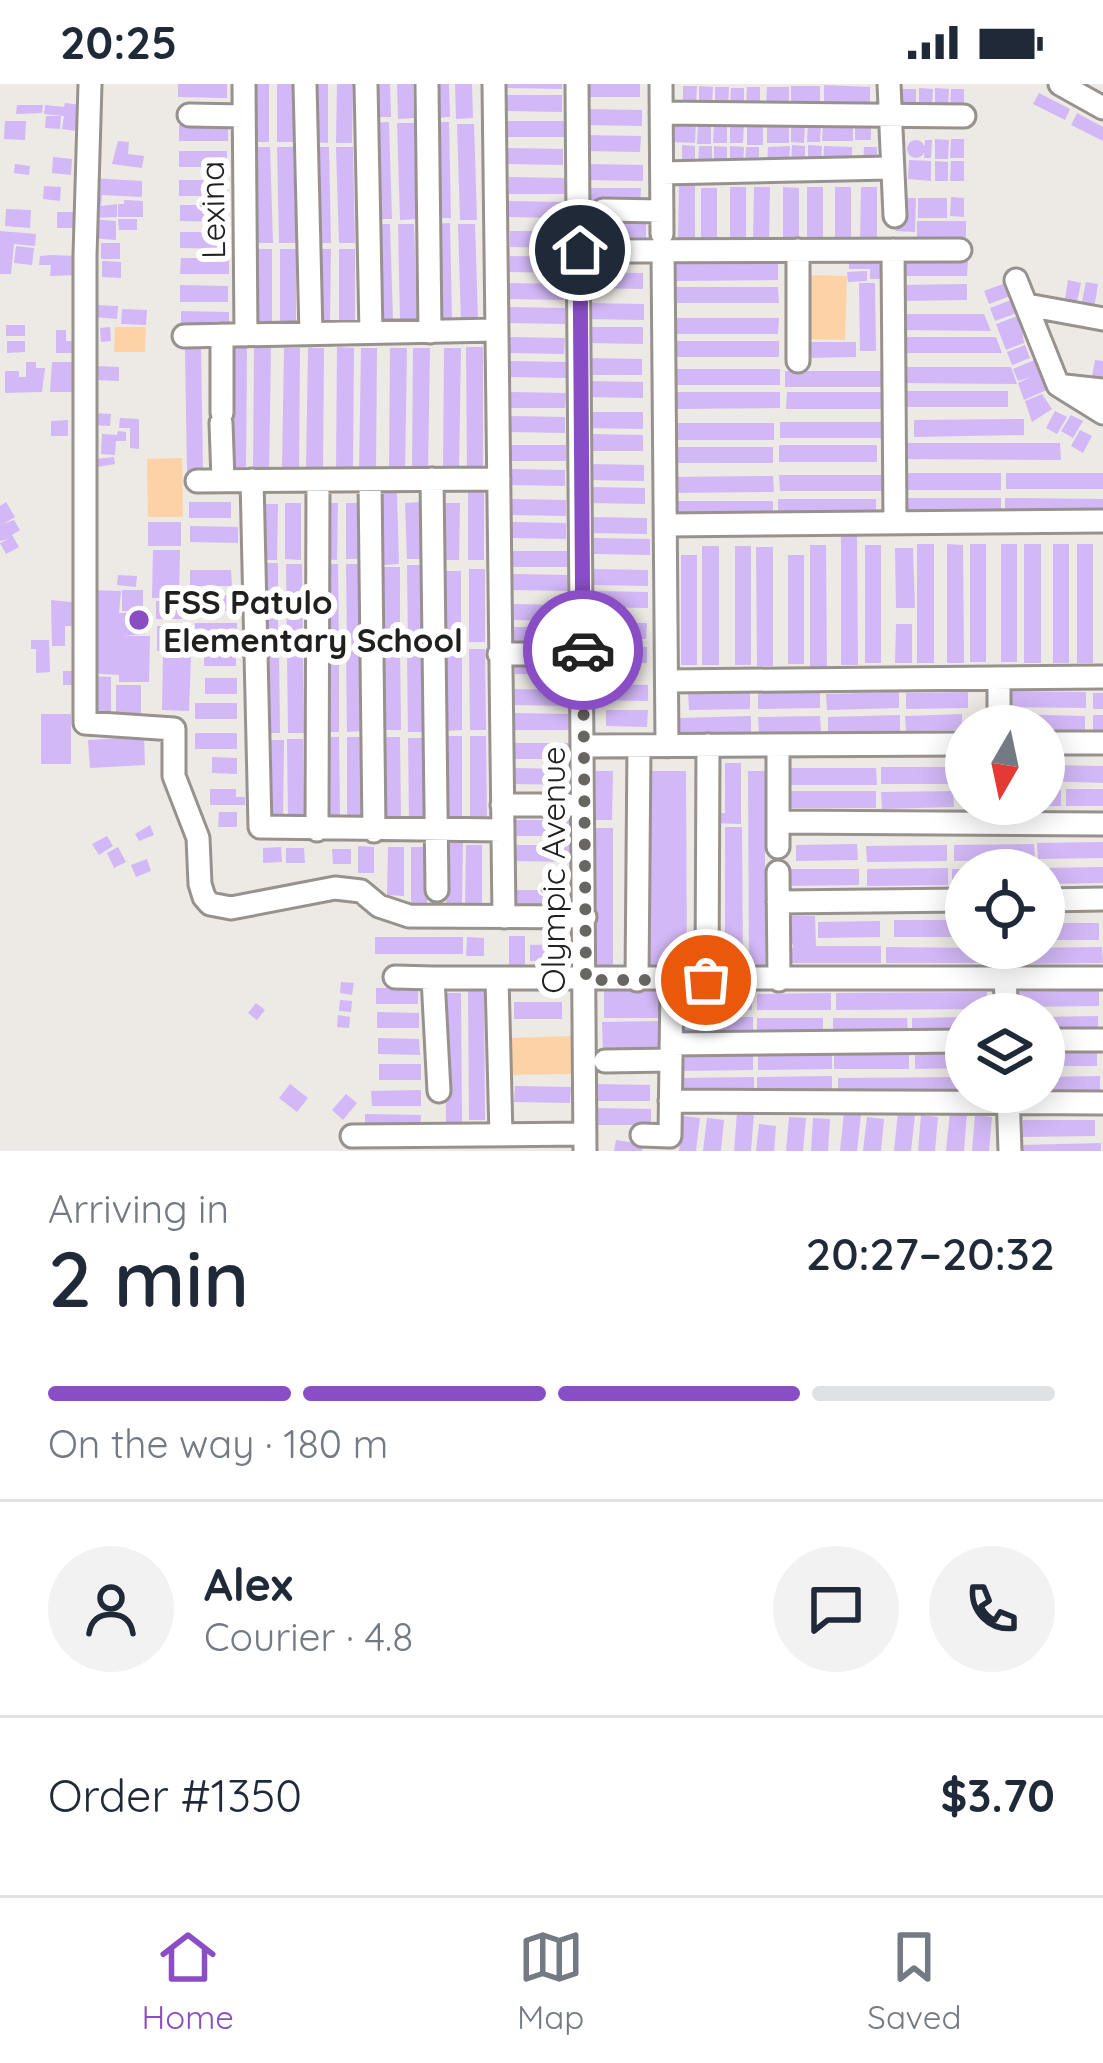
<!DOCTYPE html>
<meta charset="utf-8">
<style>
body{margin:0;font-family:Quicksand,sans-serif;background:#f2f2f3;color:#1f2937;height:100vh;display:flex;flex-direction:column;font-size:45px;white-space:nowrap}
*{box-sizing:border-box;margin:0}
p{font-size:39px;color:#747a83}
.icon{flex:none;width:66px;height:66px;fill:none;stroke:currentColor;stroke-width:2;stroke-linecap:round;stroke-linejoin:round}
.map{position:relative;height:1067px;overflow:hidden}
.drawer{display:flex;flex-direction:column;background:#fff;flex:1}
.drawer>*{flex:none}
.needle{width:78px;rotate:189deg}
.controls{position:absolute;left:945px;top:621px;display:grid;gap:24px}
.controls a{display:grid;place-items:center;width:120px;height:120px;border-radius:50%;background:#fff;box-shadow:0 6px 30px #0003;font-size:60px}
.pin{position:absolute;display:grid;place-items:center;width:102px;height:102px;color:#fff;margin:-51px;border:6px solid #fff;border-radius:50%;box-shadow:0 3px 12px #0007}
.courier{position:absolute;display:grid;place-items:center;width:120px;height:120px;margin:-60px;border:9px solid #894ec5;border-radius:50%;background:#fff;color:#222;box-shadow:0 3px 15px #0007}
.summary em{font-style:normal;font-weight:600}
.summary div{display:flex;flex-direction:column-reverse}
.summary{display:flex;align-items:center;justify-content:space-between;height:204px;padding:0 48px}
h1{font-size:78px;font-weight:600;line-height:90px}
.bar{display:grid;grid-template-columns:repeat(4,1fr);gap:18px 12px;align-content:center;height:144px;padding:0 48px}
.bar i{height:15px;border-radius:9px;background:#e0e1e3}
.bar .on{background:#894ec5}
.bar p{grid-column:span 4}
.line{display:flex;align-items:center;gap:30px;padding:0 48px;border-top:3px solid #e0e1e3}
.line div{flex:1}
.round{display:grid;place-items:center;flex:none;width:126px;height:126px;border-radius:63px;background:#f2f2f3}
.status{display:flex;justify-content:space-between;align-items:center;height:84px;padding:0 60px;background:#fff;direction:ltr}
.status svg{height:33px;fill:currentColor}
.dock{display:flex;justify-content:space-around;align-items:center;height:168px;border-top:3px solid #e0e1e3;background:#fff;font-size:33px;color:#747a83}
.dock a{display:grid;justify-items:center;gap:6px}
.dock .on{color:#894ec5}
.map>svg:first-child{display:block}
.garden{fill:#fdd2a7}
.building{fill:#d2b8f6}
.lines{fill:none;stroke-linecap:round;stroke-linejoin:round}
.minor-casing{stroke:#97928e;stroke-width:27}
.minor{stroke:#fff;stroke-width:21}
.done{stroke:#686663;stroke-width:12;stroke-dasharray:0 21.6}
.route{stroke:#894ec5;stroke-width:15}
.poi-dot{fill:#894ec5;stroke:#fff;stroke-width:4.5}
.labels{text-anchor:middle;dominant-baseline:central;stroke-width:12;stroke-linejoin:round;paint-order:stroke}
.street-label{font-size:33px;fill:#21201e;stroke:#fff}
.poi-label{font-size:33px;font-weight:bold;fill:#21201e;stroke:#fff;text-anchor:start}
</style>
<div class="status"><b>20:25</b><svg viewBox="0 0 49 12"><path d="M0 12V9h3v3zM5 12V6h3v6zM10 12V3h3v9zM15 12V0h3v12zM26 1h20v11H26zM47 4h2v5h-2z"/></svg></div>
<div class="map">
<svg width="1103" height="1067" viewBox="0 0 1103 1067">
<rect width="100%" height="100%" fill="#ede9e4"/>
<path class="garden" d="M805 191 847 192 845 256 804 255Z
M115 243H146L145 268H114Z
M182 374 183 433H148L147 375Z
M573 952 574 990 507 991V954Z"/>
<path class="building" d="M178 0H227V14L178 13Z
M253 0H269V58H253Z
M277 0H293V58H277Z
M312 0H328V59L312 58Z
M337 0H353L352 59H336Z
M373 0H390L391 33H374Z
M397 0H413L414 34 398 35Z
M432 0H449L450 33 433 34Z
M455 0H472L473 34 456 35Z
M506 0H562V5L506 4Z
M585 0H640V13H584Z
M824 1 870 3V21L824 20Z
M683 2H697L696 21H683Z
M699 2 713 3 712 22H699Z
M791 2H820V21L791 22Z
M715 3H729L728 23 715 22Z
M747 3H760V23L746 22Z
M767 3H789V22L766 21Z
M731 4H744V23H730Z
M919 4 933 5 932 24H919Z
M935 4 949 5 948 24H935Z
M900 5H916V24L900 23Z
M951 5H964V25L950 24Z
M1039 9 1070 25 1065 36 1033 20Z
M507 11H562V28L506 27Z
M65 19 80 21 77 47 62 45 64 32 44 30 45 21 64 23Z
M17 21H43L42 29 16 30Z
M586 25 642 26V42L586 41Z
M1077 29 1103 43V57L1071 41Z
M46 32H61L60 45 45 44Z
M5 37H26L25 56 4 55Z
M508 37H564V53H508Z
M855 37 871 38V56H855Z
M389 38 392 135H375L372 39Z
M432 38H449L451 134H435Z
M747 38H763V61H747Z
M808 38 821 39 820 58H807Z
M853 38V57H822L823 39Z
M397 39H414L416 135 400 136Z
M673 39H696L695 59 673 58Z
M730 39H744L743 59H730Z
M791 39 805 40 804 59 791 58Z
M457 40H474L477 136H460Z
M698 40 711 41V60H697Z
M714 40H727V59H713Z
M767 40H789V59H767Z
M179 41H228V57H179Z
M585 51 641 52 640 68 585 67Z
M935 55 949 56 948 75H935Z
M951 55H964V74H950Z
M907 65a9 9 0 1 1 18 0a9 9 0 1 1-18 0Z
M925 56H932L931 74H924Z
M118 57 129 58 128 70 144 72 142 84 112 80Z
M682 61 695 62V81H682Z
M792 61 805 62V81H791Z
M808 61 822 62 821 81H808Z
M699 62H712V81H698Z
M714 62 727 63V82H714Z
M730 62 744 63 743 82H730Z
M790 62 789 82 767 81 768 63Z
M824 62 852 63V82L823 81Z
M253 63H270L273 159H256Z
M277 63H293L296 159H279Z
M312 63H329L331 159H315Z
M336 63H353L355 159H339Z
M746 63H759V83L745 82Z
M864 63H877V83L863 82Z
M508 64 563 65V81L507 80Z
M179 67H227V83H179Z
M53 73 72 75 71 91 52 89Z
M909 76 931 77V97L908 95Z
M935 77 948 78V97H935Z
M951 77H964V97H950Z
M15 80 30 82 29 91 14 89Z
M587 80 643 81V97L587 96Z
M509 93 565 94V110H509Z
M90 94 142 97V113L102 111 101 122 117 120V133L92 134Z
M179 96H228V112H179Z
M679 101H695V157H678Z
M44 102 61 103 60 117 43 115Z
M730 103H746V159H730Z
M754 103H770L769 158H753Z
M783 103 799 104V159H783Z
M807 103H823V158H807Z
M835 103H851V159H835Z
M861 103H877V158H860Z
M585 104H641L640 121 585 120Z
M701 104H717V160H701Z
M951 113 964 114V133L950 132Z
M903 114H916L915 148 896 147Z
M918 114H947V134H918Z
M124 116 143 117V133H118V120H124Z
M508 117 564 118 563 134 508 133Z
M180 121H228V138L180 137Z
M6 125 31 126 30 144 5 142Z
M57 128H76V144H57Z
M91 135 116 137V156L90 154Z
M118 135H137V146H119Z
M590 137 646 138V154L590 153Z
M917 137H966V153H917Z
M450 139 452 235 436 236 433 140Z
M374 140H390L393 236 377 237Z
M398 140H414L417 236 400 237Z
M458 140H475L478 236 461 237Z
M0 147 36 150 35 162 14 160 11 190H0Z
M510 147H566L565 164 510 163Z
M180 148H229V165L180 164Z
M101 159H120V175H101Z
M16 162 34 164 32 181 14 179Z
M256 165H272V238H256Z
M280 165H296V238H280Z
M315 165H331L330 238H314Z
M339 165H355V238H339Z
M51 171 78 172V191L50 192 51 181H39L40 172Z
M510 172 566 173 565 189 509 188Z
M181 174H229V190H180Z
M849 175H873L880 179V195H870V185H849Z
M903 176H968L967 192H903Z
M102 177 121 178V194L102 193Z
M674 180H778V196L674 197Z
M867 187V197L848 198 847 188Z
M588 188 643 189V205L587 204Z
M1068 196 1081 199 1076 223 1064 221Z
M1008 198 1013 211 989 220 984 207Z
M1086 198 1098 200 1094 225 1081 222Z
M508 199 564 200V216L508 215Z
M859 199H875L876 267H860Z
M967 200V216L902 217V201Z
M180 201 228 202V218H180Z
M674 203H778L779 219H674Z
M1014 215 1019 228 995 237 990 224Z
M588 219 644 220V236L588 235Z
M94 221 118 222 117 235 93 233Z
M509 223 565 224V240L509 239Z
M122 225 147 226 146 241 121 240Z
M181 227 229 228V244L181 243Z
M902 230H984L991 247 903 246Z
M1020 231 1024 259 1006 266 996 240Z
M674 234H779L778 250H674Z
M6 241H25V252H6Z
M110 243 111 257 101 258 100 244Z
M588 243H643V260L588 259Z
M56 246H66V257H79V269H56Z
M509 253 565 254 564 270 508 269Z
M897 253H996L1002 269H898Z
M7 257H25V268L7 269Z
M675 257H779V273H675Z
M804 258H856V273L804 274Z
M1025 261 1030 274 1012 281 1007 268Z
M337 263 354 264 353 386H336Z
M466 263H483V385H467Z
M230 264H247L246 386H229Z
M254 264H271L269 387 253 386Z
M284 264H300L299 386H282Z
M308 264H324L323 387 306 386Z
M361 264H377L376 387H359Z
M390 264H407L405 387H389Z
M413 264H430L428 387 412 386Z
M444 264H461L459 386H443Z
M185 265H201L203 387 187 388Z
M586 274 642 275V291H586Z
M1037 275 1049 305 1024 316 1018 299 1031 293 1018 297 1013 285Z
M1095 276 1103 277V295L1092 293Z
M510 277 566 278V294L510 293Z
M26 278H36V284H45L42 308 5 309V287H19V293H26Z
M52 278H74V308H50Z
M96 282 119 283V297L95 296Z
M897 283H1011L1017 300 897 299Z
M676 285H780V301H676Z
M785 287H882V303H785Z
M587 297 643 298V314L587 313Z
M904 307H1008V323H904Z
M510 308 566 309 565 324H509Z
M676 308H780V324L676 325Z
M787 308H884V325H786Z
M1042 310 1052 325 1032 338 1025 317Z
M1055 327 1067 333 1057 350 1046 344Z
M587 328H643V345L587 344Z
M95 329 111 330 110 342 94 341Z
M1071 331 1083 337 1073 354 1061 347Z
M509 332 565 333V349L509 348Z
M120 334 139 335V365L130 364V344H119Z
M1024 335V351L914 353V336Z
M68 336V352H51V337Z
M780 338H884V354H780Z
M676 339H774V356H676Z
M1080 346 1092 352 1083 369 1071 362Z
M118 347 126 348V357H116L115 371 101 370 102 350 117 351Z
M588 350 643 351V367H588Z
M898 359H1060L1061 376 898 375Z
M510 361H566V377H510Z
M779 361H877V378H779Z
M676 363H773V379H676Z
M114 373 115 380 97 383 96 375Z
M589 380 644 381V397L589 396Z
M509 385 565 386V402L509 401Z
M903 389H1001V406H903Z
M1006 389H1103V405H1006Z
M779 391H884V407H780Z
M773 392 774 408 669 409V393Z
M468 403H484V476H468Z
M589 403 645 404V420L589 419Z
M381 409H397L399 480 383 481Z
M903 414H1001V430H904Z
M1005 414 1103 415V430H1005Z
M510 415 566 416V432L510 431Z
M778 415H876V431H778Z
M675 417H773V433H675Z
M6 418 15 433 3 440 14 436 20 446 12 451 19 463 6 470 0 459 8 455 0 457V422Z
M189 418H231V434H189Z
M421 418 423 475H407L405 419Z
M285 419H301V476L285 475Z
M322 419H338L337 476 321 475Z
M346 419H362V475H346Z
M444 419H460L459 476H443Z
M262 420H278L277 476H261Z
M592 433 647 434V450L591 449Z
M148 438H181V462H148Z
M511 438 566 439V455L511 454Z
M190 442 238 443V459L190 458Z
M841 452H857L858 581H841Z
M594 454 650 455V471L594 470Z
M917 460H934V579H917Z
M947 460 963 461 964 579H947Z
M970 460H986V578H970Z
M1001 460H1017V578H1001Z
M1024 460H1041V579H1024Z
M1053 460H1069V579H1053Z
M1077 460H1093V579H1077Z
M810 461H826L827 590H810Z
M865 461H881V579H865Z
M702 462H719V581H702Z
M735 462H751V581H735Z
M756 463H773V582H757Z
M895 464H913L915 524H896Z
M153 466H180L179 514H152Z
M512 467H567V483H511Z
M681 471H697V581H681Z
M788 471H804V580H788Z
M261 479H278V560H262Z
M286 480H302L303 561H287Z
M322 480H338L339 561H323Z
M346 480H362L363 561H347Z
M407 481H423L424 562H408Z
M384 483H400V561H384Z
M469 485H485V558H469Z
M592 485 648 486V502L592 501Z
M190 486H231L232 502H190Z
M445 487H461V560L445 559Z
M512 490 568 491 567 507 512 506Z
M118 491 137 492 136 503 117 501Z
M89 506 121 507 119 529H145V550L123 552H150L149 598H119V591L88 589Z
M122 506H143V527H122Z
M592 507 648 508V524L592 523Z
M190 511H232V527H190Z
M51 516 80 519V542H65V562H52Z
M156 517H182V535H156Z
M511 520 567 521V537L511 536Z
M195 539H237V555H195Z
M591 539H647L646 555H590Z
M896 540H912V579H895Z
M157 542H182V567H157Z
M512 543H568V560L512 559Z
M31 556H49L50 588 36 589V565H31Z
M592 563H647V579H592Z
M384 565H400L401 646H385Z
M445 565H462V646L446 647Z
M469 565H485L486 646H470Z
M204 566H236V582H204Z
M362 566V647L347 648 346 567Z
M322 567H339V648H323Z
M407 567H423L424 648H408Z
M263 568H279L280 649H264Z
M287 568H303L304 649H288Z
M163 570 191 571 189 627 162 626Z
M515 574 571 575 570 591 515 590Z
M63 587H80V601H63Z
M91 592 111 593V631L90 630Z
M205 594H237V610H205Z
M593 600 648 601V617L592 616Z
M116 601H141V629H116Z
M513 605 569 606V622L513 621Z
M1006 607 1086 608V624L1006 623Z
M820 608V624L758 625V609Z
M899 608V624L827 626 826 610Z
M968 608V624L906 625V609Z
M688 609H750V625L689 626Z
M1093 609H1103V625H1093Z
M195 619H237V635H195Z
M606 626H648L647 643 606 642Z
M514 629 570 630V646H514Z
M41 630H71V680H41Z
M962 630V646L906 647 905 632Z
M1011 630 1085 632V648L1010 642Z
M900 631V647L828 649V633Z
M1093 631H1103V647H1093Z
M751 632V649L679 650V634Z
M820 632 821 648 759 649 758 633Z
M195 649H237V665H195Z
M446 652H462V733H446Z
M470 652H486L487 733H470Z
M144 653 145 681 90 684 88 656Z
M323 653H339L340 734 323 735Z
M347 653H363V734H347Z
M385 653H400L401 734 385 735Z
M408 654H424L425 735H409Z
M287 655H303L304 736H288Z
M268 656H284L283 737H267Z
M515 659H571L570 675H514Z
M212 673 237 674V690L212 689Z
M725 679H741V740L712 739V729H725Z
M1044 681 1103 682V699L1044 697Z
M881 683H966V700H881Z
M513 684 569 685V701L513 700Z
M788 684H876L877 701H789Z
M596 687H613L612 736H596Z
M645 687H686L687 892H646Z
M748 687H765V885L749 884Z
M210 705H236V713H245V721H210Z
M1066 705H1103V722H1066Z
M1044 706H1061V722H1044Z
M788 707H876V724H788Z
M953 707 954 723 882 725 881 708Z
M219 728H237V743H218Z
M513 736H569V752H513Z
M150 741 154 751 139 757 135 750Z
M725 743H742L743 886H725Z
M595 744H613V887H596Z
M107 752 113 762 99 771 92 760Z
M446 757H463L462 821H446Z
M1103 758V774L1038 775 1037 759Z
M857 760 858 776 796 777V761Z
M1034 760 1035 776 954 777V761Z
M466 761H482V825H465Z
M513 761H569V778L513 777Z
M947 761V777L867 778 866 762Z
M358 762 374 763V789H358Z
M118 763 126 778 114 784 107 769Z
M281 763 282 778 263 779V764Z
M388 763H404V812L387 811Z
M411 763H428L427 827H411Z
M286 764H304L305 779H286Z
M332 765H351V780H333Z
M147 775 151 787 136 793 131 781Z
M1103 783V799L1044 800V784Z
M948 784V801L867 802V785Z
M784 785H859V801L784 802Z
M952 785H966V801H952Z
M513 806H569V823L513 822Z
M783 832H815L816 862H881V879H792V884H784L783 864H793V860H783Z
M894 836H966V853H894Z
M880 837V853L818 854V838Z
M1044 839H1099V856H1044Z
M509 852H525V883H509Z
M375 853H463V870H375Z
M467 853 484 854V872H466Z
M562 860V877H530V861Z
M886 863 984 864V879H886Z
M1102 863 1103 879 1017 880V864Z
M341 898 354 899 352 911 340 909Z
M376 904H418V920H376Z
M604 904H662V934H604Z
M1099 906V922L1019 923V908Z
M468 907H484L485 1036H469Z
M987 908V925L836 926V909Z
M445 909H461L462 1038H446Z
M831 909V926H757V910Z
M677 910H752V926L677 927Z
M340 916 352 917 351 928 339 927Z
M514 918H562V935H514Z
M256 919 265 926 257 936 248 929Z
M377 928 419 929V944H377Z
M338 931 350 933 349 944 337 943Z
M1098 932V948L1044 949V933Z
M679 933H753V950H679Z
M966 933V950H912V934Z
M757 934H823V950L757 951Z
M833 934H907L908 950 833 951Z
M662 937V968L603 969 602 938Z
M378 954 419 955 420 971 378 970Z
M1097 965V982H1044V966Z
M909 968V985H834V969Z
M915 968H966V984L915 985Z
M758 969H832V985L758 986Z
M678 970H753V986L679 987Z
M379 980H421V996H379Z
M832 992V1009H757V993Z
M1100 992V1008L1044 1009V993Z
M754 993V1009L680 1010 679 994Z
M966 993V1010L838 1011V994Z
M290 1000 308 1014 297 1028 279 1014Z
M594 1000 650 1001V1017H594Z
M515 1002 571 1003 570 1019 514 1018Z
M421 1006V1022H372L371 1007Z
M346 1010 357 1019 343 1036 332 1026Z
M595 1024 651 1025V1041H595Z
M737 1028 754 1029 751 1067H734Z
M898 1028 915 1030 911 1067H894Z
M950 1028 967 1029 964 1067H946Z
M844 1029 861 1031 857 1067H840Z
M365 1030 421 1031 420 1047 365 1046Z
M921 1031 938 1033 935 1067H918Z
M975 1031 992 1033 989 1067H972Z
M683 1032 700 1034 696 1067H679Z
M789 1033 806 1034 803 1067H786Z
M867 1033 884 1035 881 1067H863Z
M707 1034 724 1036 721 1067H703Z
M813 1034 830 1035 828 1067H811Z
M1023 1036H1095V1052L1023 1053Z
M759 1040 776 1042 774 1067H756Z
M616 1056 643 1060 642 1067H614Z
M1101 1059V1067H1020V1061Z"/>
<g class="lines">
<defs>
<path id="minor" d="M90 0 85 172V639L174 645V692L198 754 200 800 204 813 210 820 231 824 335 804 361 807 379 822 409 832 585 833
M244 0 246 251
M305 0 311 250
M366 0 371 248
M427 0 430 248
M494 0 504 833
M577 0 585 1067
M661 0 662 150
M889 0 895 132
M1060 0 1103 24
M661 29 964 32
M189 31 244 32
M662 89 890 84
M603 126 662 127
M663 166 667 662
M893 166 895 439
M580 167 960 166
M1016 196 1058 301 1103 329
M1027 221 1103 235
M222 251V329
M184 252 497 246
M798 277V166
M1065 302 1103 306
M221 339 223 396
M432 395 437 806
M252 396 260 743 503 746
M370 396 374 747
M197 397 499 395
M666 441 1103 437
M499 570H566
M667 597 1103 593
M999 642V594
M1044 659H1103
M778 661V763
M584 662 966 660
M502 721H569
M778 738 1103 740
M317 746 318 397
M778 788 779 896
M1044 816 1103 815
M778 818 966 816
M1005 864 1006 930
M395 893 433 894
M497 895 501 1051
M637 896 639 662
M707 896 708 661
M1044 956H1103
M671 960 966 957
M605 977 671 976
M439 1007 433 894H1103
M1008 1008 1010 1067
M670 1017 1103 1019
M642 1051 670 1052 672 896
M352 1052 585 1050"/>
</defs>
<use href="#minor" class="minor-casing"/>
<use href="#minor" class="minor"/>
</g>
<g class="lines">
<path class="done" d="M583 566 586 896H706"/>
<path class="route" d="M580 166 583 566"/>
</g>
<circle class="poi-dot" cx="139" cy="536" r="12"/>
<g class="labels">
<g class="street-label">
<text transform="translate(212 126) rotate(-91)">Lexina</text>
<text transform="translate(552 786) rotate(-90)">Olympic Avenue</text>
</g>
<g class="poi-label">
<text x="163" y="517">FSS Patulo<tspan x="163" dy="38">Elementary School</tspan></text>
</g>
</g>
</svg>
<div class="controls">
<a><svg class="needle" viewBox="-14 -14 28 28"><path d="M0-13l5 13h-10z" fill="#e53935"/><path d="M0 13l5-13h-10z" fill="#747a83"/></svg></a>
<a><svg class="icon" aria-label="locate" viewBox="0 0 24 24"><circle cx="12" cy="12" r="6"/><path d="M12 2v4M12 18v4M2 12h4M18 12h4"/></svg></a>
<a><svg class="icon" aria-label="layers" viewBox="0 0 24 24"><path d="M12 4l9 5-9 5-9-5zM3 14l9 5 9-5"/></svg></a>
</div>
<div class="pin" style="left:706px;top:896px;background:#ea580c"><svg class="icon" aria-label="bag" viewBox="0 0 24 24"><path d="M5 8h14l-1 12H6zM9 8a3 3 0 0 1 6 0"/></svg></div>
<div class="pin" style="left:580px;top:166px;background:#1f2937"><svg class="icon" aria-label="home" viewBox="0 0 24 24"><path d="M3 11l9-7 9 7M6 9v11h12V9"/></svg></div>
<div class="courier" style="left:583px;top:566px"><svg class="icon" aria-label="car" viewBox="0 0 24 24"><path d="M5 17H2v-5l4-1 3-4h7l3 4 3 1v5h-3M9 17h6M6 11h13"/><circle cx="7" cy="17" r="2"/><circle cx="17" cy="17" r="2"/></svg></div>
</div>
<section class="drawer">
<div class="summary"><div><h1>2 min</h1><p>Arriving in</p></div><em>20:27–20:32</em></div>
<div class="bar"><i class="on"></i><i class="on"></i><i class="on"></i><i></i><p>On the way · 180 m</p></div>
<div class="line" style="height:216px"><a class="round"><svg class="icon" aria-label="person" viewBox="0 0 24 24"><circle cx="12" cy="8" r="4"/><path d="M4 21q1-7 8-7t8 7"/></svg></a><div><b>Alex</b><p>Courier · 4.8</p></div><a class="round"><svg class="icon" aria-label="chat" viewBox="0 0 24 24"><path d="M4 5h16v11H9l-5 4z"/></svg></a><a class="round"><svg class="icon" aria-label="phone" viewBox="0 0 24 24"><path d="M5 4h4l2 5-3 2q2 4 5 5l2-3 5 2v4C11 20 4 13 5 4z"/></svg></a></div>
<div class="line" style="height:156px"><div>Order #1350</div><b>$3.70</b></div>
</section>
<nav class="dock">
<a class="on"><svg class="icon" aria-label="home" viewBox="0 0 24 24"><path d="M3 11l9-7 9 7M6 9v11h12V9"/></svg>Home</a>
<a><svg class="icon" aria-label="map" viewBox="0 0 24 24"><path d="M3 6l6-2 6 2 6-2v14l-6 2-6-2-6 2zM9 4v14M15 6v14"/></svg>Map</a>
<a><svg class="icon" aria-label="saved" viewBox="0 0 24 24"><path d="M7 4h10v16l-5-4-5 4z"/></svg>Saved</a>
</nav>
